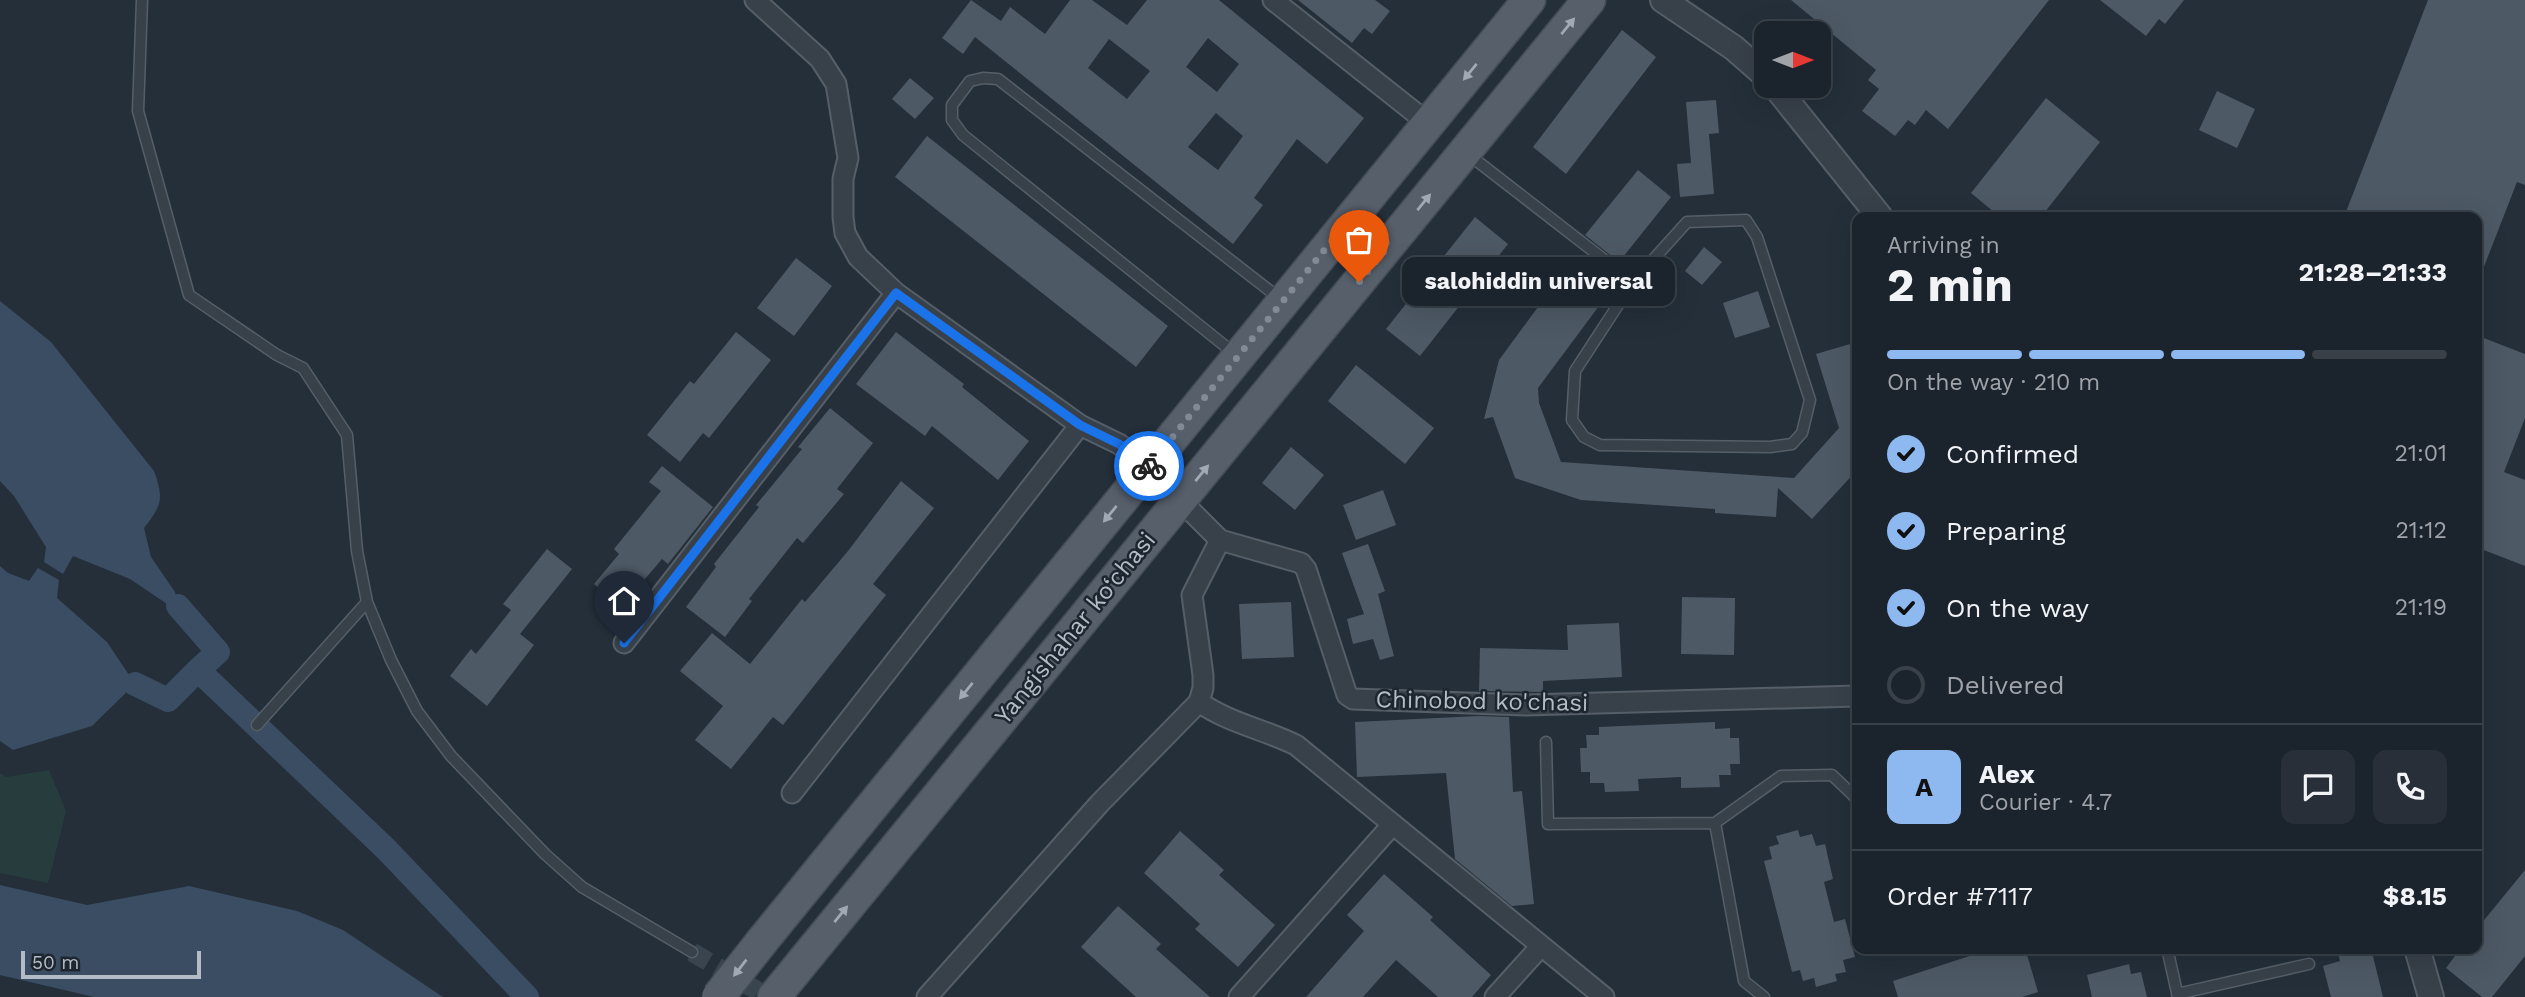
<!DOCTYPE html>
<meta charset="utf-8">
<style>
body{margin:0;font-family:"Work Sans",sans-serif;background:#282f38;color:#f1f3f6;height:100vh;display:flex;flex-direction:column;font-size:26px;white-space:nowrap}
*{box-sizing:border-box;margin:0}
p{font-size:23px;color:#a0a4a9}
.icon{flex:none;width:38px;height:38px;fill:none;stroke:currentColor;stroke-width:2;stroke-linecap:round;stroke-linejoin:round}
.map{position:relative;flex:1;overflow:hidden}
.drawer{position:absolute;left:1852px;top:212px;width:630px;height:742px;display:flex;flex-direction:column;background:#1b232c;border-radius:14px;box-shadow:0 7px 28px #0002,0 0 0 2px #394048}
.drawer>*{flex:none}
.needle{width:46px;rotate:90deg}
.controls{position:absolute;left:1754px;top:21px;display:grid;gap:14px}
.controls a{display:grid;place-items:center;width:77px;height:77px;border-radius:14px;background:#1b232c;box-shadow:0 7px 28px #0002,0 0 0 2px #394048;font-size:35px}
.scale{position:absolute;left:21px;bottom:18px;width:180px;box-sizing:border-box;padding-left:7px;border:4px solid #b3bbc6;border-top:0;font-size:19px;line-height:24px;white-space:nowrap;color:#b3bbc6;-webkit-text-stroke:5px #1d252f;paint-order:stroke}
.pin{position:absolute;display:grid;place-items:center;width:60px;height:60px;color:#fff;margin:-72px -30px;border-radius:50% 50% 50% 0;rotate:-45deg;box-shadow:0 0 7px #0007}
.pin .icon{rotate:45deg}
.courier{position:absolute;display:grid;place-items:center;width:70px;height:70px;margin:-35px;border:5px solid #1a73e8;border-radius:50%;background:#fff;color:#222;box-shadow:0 2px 9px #0007}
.bubble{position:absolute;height:49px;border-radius:14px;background:#1b232c;box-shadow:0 7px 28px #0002,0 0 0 2px #394048;font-size:23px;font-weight:700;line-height:49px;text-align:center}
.headline em{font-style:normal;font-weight:700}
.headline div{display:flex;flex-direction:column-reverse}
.headline{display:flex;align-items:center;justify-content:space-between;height:119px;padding:0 35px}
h1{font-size:46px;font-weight:700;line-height:52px}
.bar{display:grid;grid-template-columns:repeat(4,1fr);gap:10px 7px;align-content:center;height:84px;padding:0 35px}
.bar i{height:9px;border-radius:5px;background:#394048}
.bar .active{background:#8eb8f0}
.bar p{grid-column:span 4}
.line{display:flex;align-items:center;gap:18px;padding:0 35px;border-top:2px solid #394048}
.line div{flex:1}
.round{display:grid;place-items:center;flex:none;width:74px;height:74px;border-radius:14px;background:#282f38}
ol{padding:0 35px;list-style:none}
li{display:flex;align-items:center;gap:21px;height:77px}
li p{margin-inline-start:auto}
li .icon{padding:7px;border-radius:50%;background:#8eb8f0;color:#111;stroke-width:4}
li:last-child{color:#a0a4a9}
li i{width:38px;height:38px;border:4px solid #394048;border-radius:50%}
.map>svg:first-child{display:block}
.green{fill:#273c3c}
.water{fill:#3b4d62}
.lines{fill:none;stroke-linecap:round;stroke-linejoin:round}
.canal{stroke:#3b4d62;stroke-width:24}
.building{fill:#4d5965;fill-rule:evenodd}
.minor-tunnel{stroke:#39444f;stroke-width:19;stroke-dasharray:19 10;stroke-linecap:butt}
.service-casing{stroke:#565e68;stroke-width:13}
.minor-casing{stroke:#565e68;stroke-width:23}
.tertiary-casing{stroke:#565e68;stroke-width:28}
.primary-casing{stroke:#444c56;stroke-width:35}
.service{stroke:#38404a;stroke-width:10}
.minor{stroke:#38404a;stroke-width:19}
.tertiary{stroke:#38404a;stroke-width:24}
.primary{stroke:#565f6a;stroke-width:32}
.primary-bridge-casing{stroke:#444c56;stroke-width:35;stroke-linecap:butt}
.primary-bridge{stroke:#565f6a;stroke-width:32}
.oneway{fill:#a0a9b4}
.done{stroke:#818a95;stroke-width:7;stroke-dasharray:0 12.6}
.route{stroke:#1a73e8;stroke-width:9}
.labels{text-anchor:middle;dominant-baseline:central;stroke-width:5;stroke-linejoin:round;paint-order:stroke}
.street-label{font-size:24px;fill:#b3bbc6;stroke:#1d252f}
</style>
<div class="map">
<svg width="2525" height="997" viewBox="0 0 2525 997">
<rect width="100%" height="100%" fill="#242f3a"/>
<path class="green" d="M49 770 66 811 48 883 0 873V773L6 777Z"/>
<path class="water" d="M0 301 51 342 154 471C164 499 162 505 144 528L151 557 175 592 178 606H170L130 579 73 556 63 574 44 562 46 547 14 496 0 481Z
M0 566 8 573 29 581 38 568 59 580 57 598 107 642 135 684 92 726 13 750 0 741Z
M0 885 87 905 189 886 297 911 343 930 443 997H94L0 975Z"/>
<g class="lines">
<path class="canal" d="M178 606 218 652 198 670 386 849 527 997
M135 684 168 700 198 670"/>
</g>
<path class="building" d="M971 0 1001 21 1010 7 1045 34 1070 0H1092L1127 25 1147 0H1219L1364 118 1327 164 1297 139 1254 198 1263 205 1233 244 975 37 963 54 942 38ZM1208 38 1239 64 1217 92 1186 67ZM1109 39 1150 71 1127 99 1088 68ZM1216 113 1243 136 1218 170 1188 147Z
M1298 0H1375L1390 11 1372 34 1364 28 1352 43Z
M1791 0H2049L1948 129 1926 110 1915 125 1908 120 1895 136 1862 111 1879 89 1868 80 1876 70Z
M2100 0H2184L2165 24 2159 19 2146 36Z
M2428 0H2525V185L2517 182 2478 282 2476 217H2344Z
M1622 30 1656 57 1566 174 1533 147Z
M910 78 934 98 915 119 892 99Z
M2217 91 2255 109 2237 148 2199 130Z
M2046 98 2100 142 2041 217H2000L1971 193Z
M1716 100 1719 133 1709 134 1714 194 1680 197 1677 164 1691 163 1686 102Z
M927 136 1168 326 1136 367 895 177Z
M1638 170 1671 197 1619 262 1585 235Z
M1475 217 1508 244 1420 356 1386 329Z
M1704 247 1722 262 1702 285 1685 271Z
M796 258 832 286 794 336 757 308Z
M1560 277 1599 306 1538 388 1539 403 1561 462 1794 478 1839 428 1816 354 1857 342V470L1812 519 1778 488 1776 517 1715 513V509L1581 500 1515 478 1493 417 1484 419 1499 360Z
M1758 291 1770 327 1735 338 1723 303Z
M736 332 771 360 709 438 703 433 680 462 647 435 690 381 694 384Z
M896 332 964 384 962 387 1029 441 998 480 932 426 925 436 856 384Z
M2476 335 2525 354V418L2504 472 2525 480V566L2476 547Z
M1356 365 1434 428 1405 464 1328 401Z
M830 408 873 443 837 489 844 494 803 543 797 538 749 599 752 601 725 637 686 607 716 567 714 564 759 507 756 505 802 449 798 447Z
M1291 447 1324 475 1295 510 1262 483Z
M662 466 713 507 668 564 662 559 621 607 594 584 619 554 614 549 661 491 649 482Z
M901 481 934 508 873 584 886 595 783 725 773 717 731 769 695 740 723 706 680 671 712 633 750 664 802 599 805 602 848 551Z
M1383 490 1396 525 1356 540 1343 505Z
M1368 544 1385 591 1378 594 1394 656 1380 660 1373 639 1353 644 1347 619 1364 614 1342 553Z
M547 549 572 569 520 634 534 645 487 706 450 676 471 649 476 654 511 610 503 604Z
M1682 597 1735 598 1734 655 1681 654Z
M1291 602 1294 657 1242 659 1239 604Z
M1619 623 1622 677 1543 681V692L1479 691 1480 648 1568 650 1567 625Z
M1478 716 1509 717 1513 792 1522 791 1534 904 1512 906 1455 859 1446 773 1357 777 1355 722Z
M1715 722V729L1730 728V738H1739L1740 764H1730L1731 775H1719L1720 787 1681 788V777L1638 779 1639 791 1605 792 1604 783H1590V772H1581L1580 748H1587L1586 735H1599V727Z
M1798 830 1800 837 1812 834 1816 846 1825 844 1833 879 1824 882 1834 922 1845 919 1855 957 1843 960 1846 972 1835 974 1837 981 1816 987 1814 978 1803 981 1800 970 1792 972 1764 861 1772 859 1769 847 1779 844 1776 836Z
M1180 831 1224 870 1219 875 1275 925 1238 967 1195 929 1200 924 1144 873Z
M2525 870V956L2492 997H2482L2446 968 2461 948H2476V930Z
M1384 874 1433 917 1430 920 1491 975 1472 997H1438L1396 960 1363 997H1306L1364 931 1347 915Z
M1118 906 1161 944 1156 949 1210 997H1136L1081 947Z
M1994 948H2025L2038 992 2022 997H1898L1893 981Z
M2337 948H2371L2383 997H2331L2323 966 2340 961Z
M2129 964 2131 974 2141 972 2147 997H2092L2087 975Z"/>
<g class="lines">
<path class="minor-tunnel" d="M692 952 768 997"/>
<defs>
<path id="service" d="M142 0 138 111 189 295 277 355 303 368 347 435 357 551 367 602 391 660 417 711 451 756 545 854 582 887 692 952
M1468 154 1633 282 1687 222 1746 220 1757 237 1810 400 1802 433 1792 444 1770 447 1600 445 1584 437 1572 420 1575 371 1633 282
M1235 354 963 135 952 120V105L970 81 983 78 998 79 1279 298
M257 725 367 602
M1546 742 1548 824 1715 823 1744 981 1764 997
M1715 823 1781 776 1832 775 1857 799
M2167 948 2178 997
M2177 994 2309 964"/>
<path id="minor" d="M755 0 820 59 836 84 848 158 843 179V217L845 233 858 257 896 293 1080 425 1119 444 1148 467
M1273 0 1428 123
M1180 500 1220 540 1301 563 1306 569 1347 695 1353 699 1526 705 1857 696
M1220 540 1192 595 1203 675V688L1199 702C1229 723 1263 729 1296 745L1604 997
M624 643 896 293
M792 793 1080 425
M927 997 1100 803 1199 702
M1239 997 1393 824
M1495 997 1541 946"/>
<path id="tertiary" d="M1663 0 1734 48 1766 76
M1775 86 1880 217
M2417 948 2431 997"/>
<path id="primary" d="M763 940 1529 0
M774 997 1589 0"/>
</defs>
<use href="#service" class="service-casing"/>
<use href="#minor" class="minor-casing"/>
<use href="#tertiary" class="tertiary-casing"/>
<use href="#primary" class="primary-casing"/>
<use href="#service" class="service"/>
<use href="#minor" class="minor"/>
<use href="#tertiary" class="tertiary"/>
<use href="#primary" class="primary"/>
<defs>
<path id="primary-bridge" d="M718 997 763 940"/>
</defs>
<use href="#primary-bridge" class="primary-bridge-casing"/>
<use href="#primary-bridge" class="primary-bridge"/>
</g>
<defs><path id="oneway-solid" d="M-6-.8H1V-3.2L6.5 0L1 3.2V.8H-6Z" transform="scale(1.75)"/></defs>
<g class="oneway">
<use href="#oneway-solid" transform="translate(1568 26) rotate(-51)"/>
<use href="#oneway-solid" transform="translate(1470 72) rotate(129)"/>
<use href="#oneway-solid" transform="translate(1424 202) rotate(-51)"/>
<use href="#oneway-solid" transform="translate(1202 473) rotate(-51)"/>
<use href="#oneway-solid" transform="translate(1110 514) rotate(129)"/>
<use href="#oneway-solid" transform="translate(966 691) rotate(129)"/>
<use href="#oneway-solid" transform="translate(841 914) rotate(-51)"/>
<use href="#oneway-solid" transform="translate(740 968) rotate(128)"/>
</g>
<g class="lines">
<path class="done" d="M1149 466 1352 216 1389 245 1359 282"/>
<path class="route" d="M624 643 896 293 1080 425 1119 444 1149 466"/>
</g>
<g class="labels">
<g class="street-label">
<text transform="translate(1075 628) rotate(-51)">Yangishahar ko‘chasi</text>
<text transform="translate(1482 701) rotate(1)">Chinobod ko'chasi</text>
</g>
</g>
</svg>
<div class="controls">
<a><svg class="needle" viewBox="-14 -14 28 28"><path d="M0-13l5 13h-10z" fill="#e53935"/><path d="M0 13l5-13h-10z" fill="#a0a4a9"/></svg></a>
</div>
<div class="scale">50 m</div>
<div class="pin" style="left:1359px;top:282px;background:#ea580c"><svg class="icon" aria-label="bag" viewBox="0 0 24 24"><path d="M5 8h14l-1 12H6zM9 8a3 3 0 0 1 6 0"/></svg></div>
<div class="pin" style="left:624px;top:643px;background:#1f2937"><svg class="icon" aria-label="home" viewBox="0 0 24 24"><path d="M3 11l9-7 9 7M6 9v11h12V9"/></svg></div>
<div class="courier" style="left:1149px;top:466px"><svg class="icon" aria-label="bike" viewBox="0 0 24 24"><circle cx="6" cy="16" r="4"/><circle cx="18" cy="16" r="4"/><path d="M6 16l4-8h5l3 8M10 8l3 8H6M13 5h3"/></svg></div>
<div class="bubble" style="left:1402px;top:257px;width:273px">salohiddin universal</div>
<section class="drawer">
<div class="headline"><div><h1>2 min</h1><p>Arriving in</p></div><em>21:28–21:33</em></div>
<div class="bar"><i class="active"></i><i class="active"></i><i class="active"></i><i></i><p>On the way · 210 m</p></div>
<ol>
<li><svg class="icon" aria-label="check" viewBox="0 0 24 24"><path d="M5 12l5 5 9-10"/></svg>Confirmed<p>21:01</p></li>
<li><svg class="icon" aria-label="check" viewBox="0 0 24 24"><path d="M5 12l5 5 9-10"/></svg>Preparing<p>21:12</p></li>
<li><svg class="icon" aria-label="check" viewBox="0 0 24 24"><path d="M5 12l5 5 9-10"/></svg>On the way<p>21:19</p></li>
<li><i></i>Delivered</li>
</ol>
<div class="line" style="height:126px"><b class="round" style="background:#8eb8f0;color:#111">A</b><div><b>Alex</b><p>Courier · 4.7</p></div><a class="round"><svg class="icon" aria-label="chat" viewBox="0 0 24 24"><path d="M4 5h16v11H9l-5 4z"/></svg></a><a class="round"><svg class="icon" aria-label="phone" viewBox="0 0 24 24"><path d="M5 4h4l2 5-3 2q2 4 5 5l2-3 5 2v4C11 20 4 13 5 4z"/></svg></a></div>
<div class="line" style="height:91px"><div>Order #7117</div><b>$8.15</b></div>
</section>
</div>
